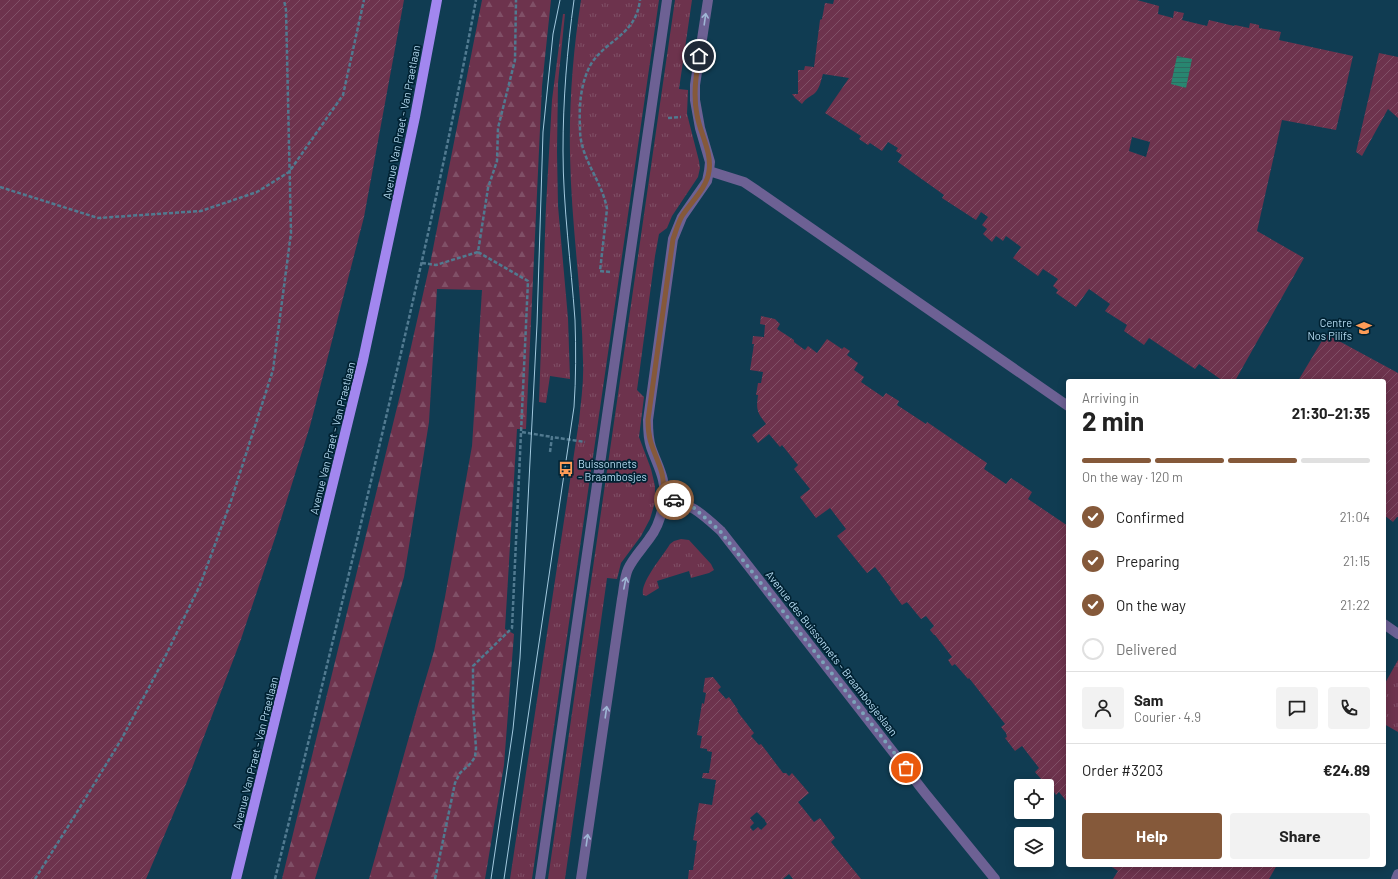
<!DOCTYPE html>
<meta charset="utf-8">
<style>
body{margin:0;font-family:Barlow,sans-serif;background:#f2f2f2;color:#222;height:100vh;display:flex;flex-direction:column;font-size:15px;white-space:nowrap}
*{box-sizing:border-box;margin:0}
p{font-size:13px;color:#767676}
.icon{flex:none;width:22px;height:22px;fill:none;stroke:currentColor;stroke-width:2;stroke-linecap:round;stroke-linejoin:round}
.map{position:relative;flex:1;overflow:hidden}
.panel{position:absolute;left:1066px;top:379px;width:320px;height:488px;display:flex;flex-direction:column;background:#fff;border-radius:4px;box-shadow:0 2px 10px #0003}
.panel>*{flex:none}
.fabs{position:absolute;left:1014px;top:779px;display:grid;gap:8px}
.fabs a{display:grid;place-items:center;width:40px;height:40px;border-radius:4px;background:#fff;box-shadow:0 2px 10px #0003;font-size:20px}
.pin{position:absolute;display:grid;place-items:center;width:34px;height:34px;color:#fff;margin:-17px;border:2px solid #fff;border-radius:50%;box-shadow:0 1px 4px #0007}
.courier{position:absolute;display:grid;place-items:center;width:40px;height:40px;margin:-20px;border:3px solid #85593a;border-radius:50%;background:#fff;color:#222;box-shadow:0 1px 5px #0007}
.summary em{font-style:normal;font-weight:700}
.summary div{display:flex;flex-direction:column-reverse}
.summary{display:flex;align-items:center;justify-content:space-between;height:68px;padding:0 16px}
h1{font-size:26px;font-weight:700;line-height:30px}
.bar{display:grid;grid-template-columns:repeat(4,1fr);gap:6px 4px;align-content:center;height:48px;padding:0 16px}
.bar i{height:5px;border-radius:3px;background:#e0e0e0}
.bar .current{background:#85593a}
.bar p{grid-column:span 4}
.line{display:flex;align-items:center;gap:10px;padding:0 16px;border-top:1px solid #e0e0e0}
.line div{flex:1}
.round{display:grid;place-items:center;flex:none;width:42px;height:42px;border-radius:4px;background:#f2f2f2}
ol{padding:0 16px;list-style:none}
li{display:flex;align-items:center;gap:12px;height:44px}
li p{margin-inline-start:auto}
li .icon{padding:4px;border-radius:50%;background:#85593a;color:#fff;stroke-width:4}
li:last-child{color:#767676}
li i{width:22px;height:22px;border:2px solid #e0e0e0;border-radius:50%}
.button{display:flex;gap:8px;margin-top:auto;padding:8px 16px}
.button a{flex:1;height:46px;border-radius:4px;background:#85593a;color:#fff;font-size:16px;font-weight:700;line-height:46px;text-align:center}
.button a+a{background:#f2f2f2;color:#222}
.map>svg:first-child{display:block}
.grass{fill:url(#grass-tufts)}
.forest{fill:url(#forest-firs)}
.garden{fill:url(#garden-furrows);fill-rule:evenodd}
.water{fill:url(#water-rules)}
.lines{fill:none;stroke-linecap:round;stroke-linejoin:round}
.path{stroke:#517a90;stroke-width:2.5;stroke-dasharray:4 2;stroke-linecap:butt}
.pedestrian{stroke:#6d6194;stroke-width:10}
.minor{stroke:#6d6194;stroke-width:10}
.primary{stroke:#a287ef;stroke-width:10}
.tram{stroke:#a2c9df;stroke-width:1}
.oneway{stroke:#9fb6d5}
.done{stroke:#7ba3b9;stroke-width:4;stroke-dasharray:0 7.2}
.route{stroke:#85593a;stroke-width:5}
.labels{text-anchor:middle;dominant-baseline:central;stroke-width:3.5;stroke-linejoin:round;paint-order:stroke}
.street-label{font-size:11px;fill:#b5dbf1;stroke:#023}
.poi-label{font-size:11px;fill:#b5dbf1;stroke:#023;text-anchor:end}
</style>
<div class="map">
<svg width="1398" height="879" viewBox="0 0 1398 879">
<defs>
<pattern id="grass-tufts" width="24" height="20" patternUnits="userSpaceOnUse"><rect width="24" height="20" fill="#6d334d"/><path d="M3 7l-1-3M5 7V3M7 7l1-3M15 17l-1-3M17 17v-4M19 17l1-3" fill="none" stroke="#805067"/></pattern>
<pattern id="forest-firs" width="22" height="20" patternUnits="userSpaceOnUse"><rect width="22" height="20" fill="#6d334d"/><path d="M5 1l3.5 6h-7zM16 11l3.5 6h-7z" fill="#805067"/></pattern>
<pattern id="garden-furrows" width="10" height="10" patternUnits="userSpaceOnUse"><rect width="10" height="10" fill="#6d334d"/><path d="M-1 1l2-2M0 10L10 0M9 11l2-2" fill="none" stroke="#805067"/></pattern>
<pattern id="water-rules" width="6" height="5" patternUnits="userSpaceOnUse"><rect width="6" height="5" fill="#288670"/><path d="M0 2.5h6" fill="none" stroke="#2e6b60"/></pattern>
</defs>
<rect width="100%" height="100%" fill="#103c52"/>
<path class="grass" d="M581 0H659L532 879H510L579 421C581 401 584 381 583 361 582 292 571 223 570 154 569 103 573 51 581 0Z
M675 0H692L679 89 688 90 687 114 699 161 700 168 698 177 672 216 667 228 659 234 655 256 637 390 644 397 639 437 651 469 655 486V502L650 519 641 536 621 563 617 579 607 578 565 879H548Z
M563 14H565L558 83 557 152 558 206 568 318 570 379 550 376 546 403 539 402 546 206 552 100Z
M681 539 689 540 711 564 714 570 709 573 691 578 689 571 657 581 659 588 646 596 643 595C640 582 663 556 670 544L674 541Z
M1398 660V732L1384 724V685Z"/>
<path class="forest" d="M482 0H551L542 86 526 429H517L505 629 514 634 504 765 485 879H369L418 705 434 651 445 597 472 446 482 290 437 289 429 422 404 577 315 879H282L401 391 431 259Z"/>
<path class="garden" d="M0 0H404L364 217 310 426 276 535 240 642 186 784 146 879H0Z
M834 0H1137L1159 6 1158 14 1173 18 1174 11 1184 13 1182 20 1207 26 1209 20 1234 26 1235 25 1249 28 1250 23 1259 25V28L1281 32 1279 40 1353 56 1336 130 1282 120 1257 231 1304 258 1235 381H1223L1199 364 1195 369 1149 338 1144 345 1124 331 1127 325 1105 311 1110 304 1089 289 1076 307 1056 293 1058 290 1053 286 1058 279 1043 269 1038 276 1013 258 1021 247 1006 236 1003 241 996 236 992 242 983 234 987 229 982 225 988 217 981 212 976 220 942 198 944 195 898 162 902 155 896 151 898 148 888 142 882 151 870 143 868 145 859 139 861 136 825 113 849 78 823 74C821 80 820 88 815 93 810 97 806 98 802 104L795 98 792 94H798V70H804L805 66 814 67 820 20 822 19 825 3 833 4ZM1132 137 1150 142 1146 157 1129 151Z
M1379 53 1398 57V118L1388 109 1362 156 1356 152Z
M761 316 775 319 780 324 777 329 794 340V342L805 350 808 346 817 353 827 339 842 349 844 347 850 351 847 355 858 363 854 370 864 377 861 382 883 397 886 393 899 401 897 405 926 424 927 422 987 463 984 469 1006 484 1011 478 1032 492 1028 499 1068 526V803L1059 792 1056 795 1054 792 1050 795 1047 792V786H1042L1039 782 1041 779 1035 772 1039 768 1022 746 1015 751 1005 738 1007 737 1006 733 1001 727 1005 724 969 678 968 679 955 664 952 666 948 660 952 657 935 635H934L930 630 934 626 926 616 921 619 907 602 902 605 890 589 891 588 875 567 867 573 837 536 846 529 830 508 816 518 800 497 810 489 794 469 798 465 782 445 780 447 769 434 758 443 752 435 766 424C757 412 756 410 758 395H756L758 383H761L763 372 750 370 754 344H752L753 336 764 337 765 325 760 324Z
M1326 334 1398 373V517H1397L1393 522 1384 515V381H1298Z
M713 677 721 687 718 690 726 699 729 697 738 710 737 711 754 733 751 736 759 745 761 744 783 773H786L789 776 792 773 809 793 798 802 814 822 820 818 835 838 831 842 861 879H793L789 874 783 879H688L689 870H693L697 841 693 840 699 803 712 805 716 780 702 778 703 773H709L712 752 707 751V749L700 748 702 736 697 735 702 703 704 704 706 693 703 692 705 678ZM757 812 765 820V821L767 824 761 830 758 827 753 831 750 827 754 823 750 818Z
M1109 865H1277L1269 879H1113L1118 871Z"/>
<path class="water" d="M1177 56 1192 59 1186 88 1171 84Z"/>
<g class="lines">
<path class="path" d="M668 118 681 117
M0 187 98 218 201 211 257 192 289 172 343 95 364 0
M422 263 436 265 478 252
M610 272 600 271 607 209C602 180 580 159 580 129 579 107 580 84 591 64 607 39 636 35 640 0
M522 432 552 437
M550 452 552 437 585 442
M35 879 74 817 121 740 164 659 200 585 230 504 273 370 291 233 286 10 284 0
M275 879C309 740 343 600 376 460 412 307 447 155 476 0
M435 879 455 783 460 773 471 763 475 757 476 748 473 706V666L512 628 528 281 478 252 488 188 497 161 498 128 515 60 516 0"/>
<path class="pedestrian" d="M540 879 667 0"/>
<path class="minor" d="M709 171 744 182 756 190 1068 406
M664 498C693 505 699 511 721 531L925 793 995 879
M1384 624 1398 634
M581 879 622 599C624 589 624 578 628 569 633 558 642 549 649 539 658 528 662 514 664 500 667 480 657 465 651 447 648 438 648 429 648 420L673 239 682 217 707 181 709 171 710 162 700 128 695 100V85L708 0
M1396 879 1398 874"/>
<path class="primary" d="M236 879 363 360 415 117 437 0"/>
<path class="tram" d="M491 879 513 729 520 658 537 324 543 132 553 34 560 0
M504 879 574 407C576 378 576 349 575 320 571 263 563 207 563 151 563 100 567 50 574 0"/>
</g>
<defs><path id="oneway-shaft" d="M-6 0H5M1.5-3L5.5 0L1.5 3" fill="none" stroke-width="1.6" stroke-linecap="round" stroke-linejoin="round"/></defs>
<g class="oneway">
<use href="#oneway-shaft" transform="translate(705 19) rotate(-82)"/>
<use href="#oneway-shaft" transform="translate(625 583) rotate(-79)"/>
<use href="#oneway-shaft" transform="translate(606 712) rotate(-82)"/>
<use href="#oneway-shaft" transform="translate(587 840) rotate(-82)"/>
</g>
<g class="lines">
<path class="done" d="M674 500 693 507 720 531 906 768"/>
<path class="route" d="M674 500 664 498C664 488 664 479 661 470 654 449 648 443 648 420L673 239C676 231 678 223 682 216 691 202 707 188 709 171 712 152 700 133 697 115 693 95 696 76 699 56"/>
</g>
<defs>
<symbol id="school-bare" viewBox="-9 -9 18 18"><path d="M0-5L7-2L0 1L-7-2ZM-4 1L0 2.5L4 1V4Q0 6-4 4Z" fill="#fe9c57" stroke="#023" stroke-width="2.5" paint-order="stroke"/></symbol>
<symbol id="bus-bare" viewBox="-9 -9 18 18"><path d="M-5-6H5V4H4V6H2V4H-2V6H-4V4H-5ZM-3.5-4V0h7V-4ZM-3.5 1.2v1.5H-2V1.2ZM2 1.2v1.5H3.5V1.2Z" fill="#fe9c57" stroke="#023" stroke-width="2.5" paint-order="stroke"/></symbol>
</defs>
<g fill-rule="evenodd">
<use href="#school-bare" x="1353" y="317" width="22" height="22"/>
<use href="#bus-bare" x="555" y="458" width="22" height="22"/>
</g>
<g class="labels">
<g class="street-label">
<text transform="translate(401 122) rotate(-79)">Avenue Van Praet - Van Praetlaan</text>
<text transform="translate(332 438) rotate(-76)">Avenue Van Praet - Van Praetlaan</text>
<text transform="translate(832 653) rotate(52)">Avenue des Buissonnets - Braambosjeslaan</text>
<text transform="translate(255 753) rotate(-76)">Avenue Van Praet - Van Praetlaan</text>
</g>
<g class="poi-label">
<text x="1352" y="322">Centre<tspan x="1352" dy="13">Nos Pilifs</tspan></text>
<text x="578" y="463" text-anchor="start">Buissonnets<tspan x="578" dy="13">- Braambosjes</tspan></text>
</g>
</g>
</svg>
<div class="fabs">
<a><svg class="icon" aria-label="locate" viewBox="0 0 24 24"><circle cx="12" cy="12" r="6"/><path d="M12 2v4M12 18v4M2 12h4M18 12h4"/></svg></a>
<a><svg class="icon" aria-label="layers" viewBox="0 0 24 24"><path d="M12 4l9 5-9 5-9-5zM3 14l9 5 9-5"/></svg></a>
</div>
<div class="pin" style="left:906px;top:768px;background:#ea580c"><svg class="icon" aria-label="bag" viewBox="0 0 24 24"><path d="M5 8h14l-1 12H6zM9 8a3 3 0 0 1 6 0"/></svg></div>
<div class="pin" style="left:699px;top:56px;background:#1f2937"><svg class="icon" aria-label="home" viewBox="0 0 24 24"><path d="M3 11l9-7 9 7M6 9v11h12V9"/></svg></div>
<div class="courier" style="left:674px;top:500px"><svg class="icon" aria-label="car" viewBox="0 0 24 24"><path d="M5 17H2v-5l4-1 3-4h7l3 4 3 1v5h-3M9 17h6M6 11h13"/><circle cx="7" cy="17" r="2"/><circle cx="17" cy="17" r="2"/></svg></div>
<section class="panel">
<div class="summary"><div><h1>2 min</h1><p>Arriving in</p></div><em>21:30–21:35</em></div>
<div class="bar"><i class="current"></i><i class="current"></i><i class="current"></i><i></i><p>On the way · 120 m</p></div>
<ol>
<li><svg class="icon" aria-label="check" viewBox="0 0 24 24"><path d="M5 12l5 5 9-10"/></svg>Confirmed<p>21:04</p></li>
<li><svg class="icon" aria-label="check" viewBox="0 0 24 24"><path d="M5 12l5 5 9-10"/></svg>Preparing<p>21:15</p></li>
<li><svg class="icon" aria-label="check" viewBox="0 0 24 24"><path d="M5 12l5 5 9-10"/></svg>On the way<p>21:22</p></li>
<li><i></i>Delivered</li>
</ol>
<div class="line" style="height:72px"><a class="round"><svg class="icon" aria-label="person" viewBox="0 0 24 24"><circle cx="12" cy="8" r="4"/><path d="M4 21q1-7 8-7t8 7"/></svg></a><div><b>Sam</b><p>Courier · 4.9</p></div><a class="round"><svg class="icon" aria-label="chat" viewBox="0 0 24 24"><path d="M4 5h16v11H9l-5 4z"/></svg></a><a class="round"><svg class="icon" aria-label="phone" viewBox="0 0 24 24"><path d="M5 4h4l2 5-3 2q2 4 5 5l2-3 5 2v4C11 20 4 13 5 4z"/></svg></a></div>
<div class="line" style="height:52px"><div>Order #3203</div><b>€24.89</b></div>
<div class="button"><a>Help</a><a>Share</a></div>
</section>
</div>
